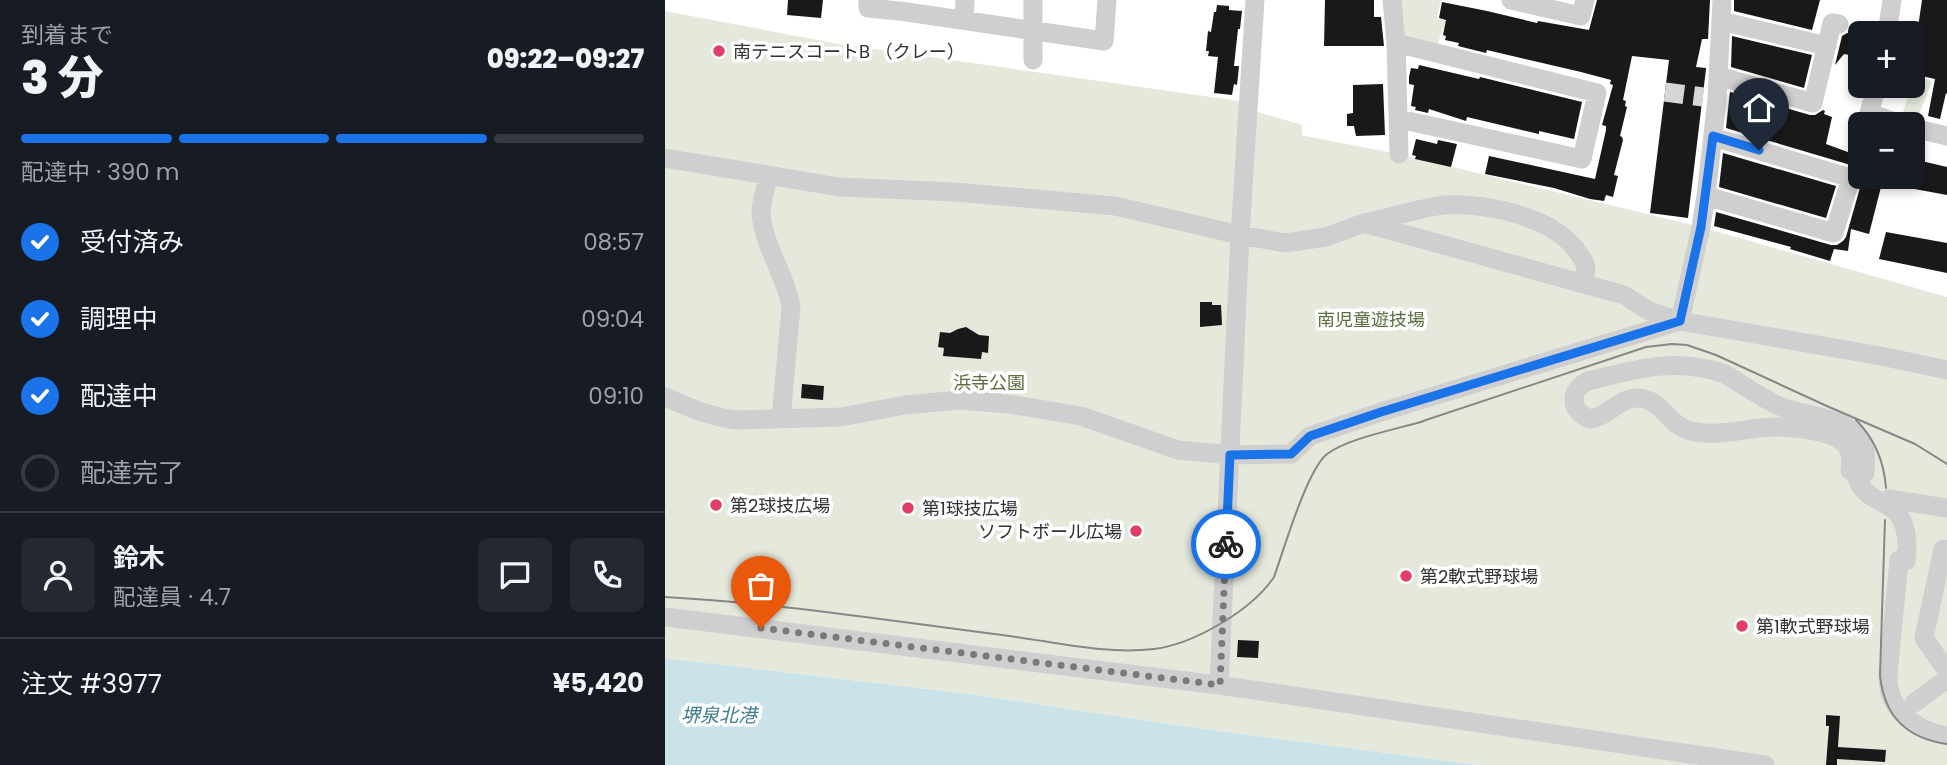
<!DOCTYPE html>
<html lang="ja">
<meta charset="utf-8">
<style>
body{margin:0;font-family:Poppins,"Noto Sans JP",sans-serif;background:#242831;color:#f1f3f6;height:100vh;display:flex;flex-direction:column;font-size:26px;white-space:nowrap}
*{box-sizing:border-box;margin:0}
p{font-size:23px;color:#9ea1a6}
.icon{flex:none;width:38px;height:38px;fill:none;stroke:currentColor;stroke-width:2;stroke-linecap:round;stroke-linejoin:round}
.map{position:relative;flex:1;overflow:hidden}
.sheet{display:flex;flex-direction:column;background:#171b24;width:665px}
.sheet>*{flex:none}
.tools{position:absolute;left:1183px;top:21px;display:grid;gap:14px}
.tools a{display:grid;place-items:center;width:77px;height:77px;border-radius:10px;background:#171b24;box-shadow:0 4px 10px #0003;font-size:35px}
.pin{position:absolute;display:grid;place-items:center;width:60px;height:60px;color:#fff;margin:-72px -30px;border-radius:50% 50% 50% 0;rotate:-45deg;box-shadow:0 0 7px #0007}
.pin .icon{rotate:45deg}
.courier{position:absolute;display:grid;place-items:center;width:70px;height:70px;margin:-35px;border:5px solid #1a73e8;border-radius:50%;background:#fff;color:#222;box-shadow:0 2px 9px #0007}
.head em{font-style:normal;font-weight:800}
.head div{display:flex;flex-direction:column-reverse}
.head{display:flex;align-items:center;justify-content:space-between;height:119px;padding:0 21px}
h1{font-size:46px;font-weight:800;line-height:52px}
.bar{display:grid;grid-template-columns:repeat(4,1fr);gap:10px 7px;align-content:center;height:84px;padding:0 21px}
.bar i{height:9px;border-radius:5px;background:#363941}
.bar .active{background:#1a73e8}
.bar p{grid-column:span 4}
.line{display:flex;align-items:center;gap:18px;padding:0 21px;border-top:2px solid #363941}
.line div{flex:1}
.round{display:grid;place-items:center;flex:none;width:74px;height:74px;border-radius:10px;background:#242831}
ol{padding:0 21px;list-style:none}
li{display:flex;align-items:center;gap:21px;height:77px}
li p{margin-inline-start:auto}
li .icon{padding:7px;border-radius:50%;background:#1a73e8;color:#fff;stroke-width:4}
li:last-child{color:#9ea1a6}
li i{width:38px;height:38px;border:4px solid #363941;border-radius:50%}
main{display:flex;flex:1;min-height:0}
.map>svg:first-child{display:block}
.green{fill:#e5e9dc}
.water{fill:#c9e3e9}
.building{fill:#191919}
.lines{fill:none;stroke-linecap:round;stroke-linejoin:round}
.minor-tunnel{stroke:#d6d6d6;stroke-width:19;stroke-dasharray:19 10;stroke-linecap:butt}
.minor{stroke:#cfcfcf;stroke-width:19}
.tram{stroke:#878787;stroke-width:2}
.minor-bridge{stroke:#cfcfcf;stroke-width:19}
.done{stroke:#7a7a7a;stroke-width:7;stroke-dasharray:0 12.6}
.route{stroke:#1a73e8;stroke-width:9}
.poi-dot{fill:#e13d6a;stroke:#fff;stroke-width:2.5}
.labels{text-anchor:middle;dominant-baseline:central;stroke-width:7;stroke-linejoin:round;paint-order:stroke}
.poi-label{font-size:18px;fill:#323232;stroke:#fff;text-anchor:start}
.park-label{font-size:18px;fill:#5f6e40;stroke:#fff}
.water-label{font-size:19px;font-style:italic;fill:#3f7e8d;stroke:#fff}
</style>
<main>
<section class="sheet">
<div class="head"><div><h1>3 分</h1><p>到着まで</p></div><em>09:22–09:27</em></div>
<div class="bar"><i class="active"></i><i class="active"></i><i class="active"></i><i></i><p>配達中 · 390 m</p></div>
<ol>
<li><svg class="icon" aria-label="check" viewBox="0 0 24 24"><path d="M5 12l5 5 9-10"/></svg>受付済み<p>08:57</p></li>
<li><svg class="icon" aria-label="check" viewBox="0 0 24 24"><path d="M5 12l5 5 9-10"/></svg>調理中<p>09:04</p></li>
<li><svg class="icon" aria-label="check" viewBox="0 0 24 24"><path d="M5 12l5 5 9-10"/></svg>配達中<p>09:10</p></li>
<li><i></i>配達完了</li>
</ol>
<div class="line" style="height:126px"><a class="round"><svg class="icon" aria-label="person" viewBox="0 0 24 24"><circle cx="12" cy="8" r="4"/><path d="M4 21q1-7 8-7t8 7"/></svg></a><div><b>鈴木</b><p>配達員 · 4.7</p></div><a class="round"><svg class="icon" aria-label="chat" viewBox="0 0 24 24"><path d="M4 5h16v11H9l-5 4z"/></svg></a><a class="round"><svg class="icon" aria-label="phone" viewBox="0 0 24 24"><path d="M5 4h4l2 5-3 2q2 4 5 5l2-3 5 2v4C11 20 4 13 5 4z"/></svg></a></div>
<div class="line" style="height:91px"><div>注文 #3977</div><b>¥5,420</b></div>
</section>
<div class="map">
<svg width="1282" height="765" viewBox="0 0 1282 765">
<rect width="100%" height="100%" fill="#fff"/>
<path class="green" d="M734 0H776L772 18 781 21 771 48 738 40Z
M0 11 174 44 575 101 586 110 637 125V135L640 136 734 154 1036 227 1282 297V765H813L524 727 304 694 0 658Z
M1250 76 1267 81 1250 124 1235 121Z"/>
<path class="water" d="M0 658 304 694 524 727 813 765H0Z"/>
<path class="building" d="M123 0H158L156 18 122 15Z
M660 0H709V17H716L719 46H659Z
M932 0H1045L1043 39H1037L1031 67 1041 68V69L1023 218 985 213 1004 60 967 56 958 100 961 101 960 106 962 107 955 136 957 137 958 140 949 175 953 176 948 197 941 195 939 201 925 199 889 188 820 174 824 156 930 179 941 130V126L937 125 948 85 945 84 946 80 916 72 822 50 821 53 793 46 794 43 780 40 781 36 778 35 781 20 774 18 777 2 822 11 872 23 873 21 924 30Z
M1069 0H1155L1147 30 1069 11Z
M1257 0H1282V94L1281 93 1275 119 1263 116 1270 79 1248 74V48H1250Z
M552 5 564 6V10L577 11 575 29H573L569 66H574L572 85 569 84 567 95 549 93 553 57 543 56 544 51H541L543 31 546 32 549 12H551Z
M1186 31 1195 33V57L1179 54 1170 65 1177 36 1182 33 1185 34Z
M1067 36 1147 55 1139 88 1066 67Z
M754 65 814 79 815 77 917 102 909 139 874 131V134L802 117 801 121 764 109 763 113 750 110 751 107 746 106 749 85 744 84V77L746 68 753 69Z
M718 84 720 135 691 136 689 126H682V114L688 113V85Z
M1065 92 1145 115H1150L1158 110 1160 111 1159 114 1167 117 1161 144 1191 155 1190 157 1195 158V170L1189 166 1061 128Z
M751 139 772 144 773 140 792 144 786 167 750 159 751 156 747 155Z
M1058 153 1171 186 1161 218 1054 187Z
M1248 159 1282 167V195L1217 183 1204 234 1186 229 1183 251 1169 249 1165 261 1125 249 1126 247 1049 226 1051 212 1166 245H1172L1178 241 1181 237 1198 177H1248Z
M1221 232 1282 243V273L1214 259Z
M535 302H547V305H556L557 325 535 327Z
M301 327 314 335 324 336 323 353 317 352 316 359 278 356 279 348 273 347 275 332 285 333 293 329Z
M137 384 159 386 158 400 136 398Z
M573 640 594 641 593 658 572 657Z
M1161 715 1175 716 1173 747 1221 750 1220 762 1172 759V765H1161L1164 726H1161Z"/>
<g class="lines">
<path class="minor-tunnel" d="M1000 92 1038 97"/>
<path class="minor" d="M203 0V8L235 11 439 41 442 0
M727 0 731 43 734 154
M846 0 916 16 920 0
M299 20 300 0
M1056 21 1162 46
M1222 33 1227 0
M731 43 932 93 917 159 734 119
M368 60V0
M1053 76 1148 103 1167 23 1174 24
M1212 86 1204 113 1236 124
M1248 128 1282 136
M0 158 174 187 290 192 450 206 575 235 620 243 661 237 699 223 959 295 984 311 1015 321 1216 356 1282 370
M103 176C101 187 96 201 96 213 98 245 121 275 126 307L116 419
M1041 196 1169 233 1186 178 1048 137
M704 222C726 217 749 210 772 206 813 200 891 216 914 254 917 259 921 263 921 268 921 273 919 279 919 284
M1015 321 1036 227 1041 196 1052 99 1057 0
M0 397C24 407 45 417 71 420L176 417 240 405 295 400 320 402 344 404 416 416 513 450 565 455 626 454 645 436 716 412 1015 321
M1185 471C1189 445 1177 437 1154 432 1140 429 1125 427 1111 427 1083 427 1053 438 1026 431 1002 425 997 399 973 398 955 397 943 417 925 419 905 411 903 391 923 381 972 369 1010 357 1060 374 1079 385 1097 399 1117 407 1145 418 1191 416 1200 451 1201 458 1200 466 1200 473
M1224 499 1282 508
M1278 549 1259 638 1282 671
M1234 560 1223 675C1222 710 1251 731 1282 736
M0 617 554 685 1100 765
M554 685 575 235 590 0
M1249 703 1282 679"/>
<path class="tram" d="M1191 420C1210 439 1219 461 1221 488
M758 421 981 347 1007 344 1022 345 1051 355 1164 407 1250 444 1282 464
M1220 520 1215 675C1219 716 1241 738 1282 744
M0 597C113 603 225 621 337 635 387 641 439 655 489 649 529 644 587 610 609 577 619 549 642 470 662 454 683 438 733 429 759 421"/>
<path class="minor-bridge" d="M1190 472C1196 496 1210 497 1228 509 1243 521 1243 544 1241 561"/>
</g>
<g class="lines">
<path class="done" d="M96 628 555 685 561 544"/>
<path class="route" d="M561 544 565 455 626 454 645 436 716 412 1015 321 1036 227 1048 136 1094 150"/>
</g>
<g class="poi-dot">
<circle cx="54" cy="51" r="7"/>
<circle cx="51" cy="505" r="7"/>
<circle cx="243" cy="508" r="7"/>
<circle cx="471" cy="531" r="7"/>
<circle cx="741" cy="576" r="7"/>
<circle cx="1077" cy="626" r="7"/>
</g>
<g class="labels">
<g class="poi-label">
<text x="68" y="51">南テニスコートB （クレー）</text>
<text x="65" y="505">第2球技広場</text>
<text x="257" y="508">第1球技広場</text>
<text x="457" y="531" text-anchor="end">ソフトボール広場</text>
<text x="755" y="576">第2軟式野球場</text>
<text x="1091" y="626">第1軟式野球場</text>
</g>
<g class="park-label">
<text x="706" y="319">南児童遊技場</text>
<text x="324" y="382">浜寺公園</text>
</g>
<g class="water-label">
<text x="54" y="715">堺泉北港</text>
</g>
</g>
</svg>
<div class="tools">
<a>+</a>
<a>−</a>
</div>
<div class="pin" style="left:96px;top:628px;background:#ea580c"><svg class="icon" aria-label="bag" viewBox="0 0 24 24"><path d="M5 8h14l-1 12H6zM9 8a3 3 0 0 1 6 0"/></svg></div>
<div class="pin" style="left:1094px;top:150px;background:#1f2937"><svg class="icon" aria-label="home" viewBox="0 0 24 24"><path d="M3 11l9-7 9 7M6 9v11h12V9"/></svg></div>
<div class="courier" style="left:561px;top:544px"><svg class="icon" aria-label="bike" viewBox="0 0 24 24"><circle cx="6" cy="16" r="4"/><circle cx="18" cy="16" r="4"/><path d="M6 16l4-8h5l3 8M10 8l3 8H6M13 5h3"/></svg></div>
</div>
</main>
